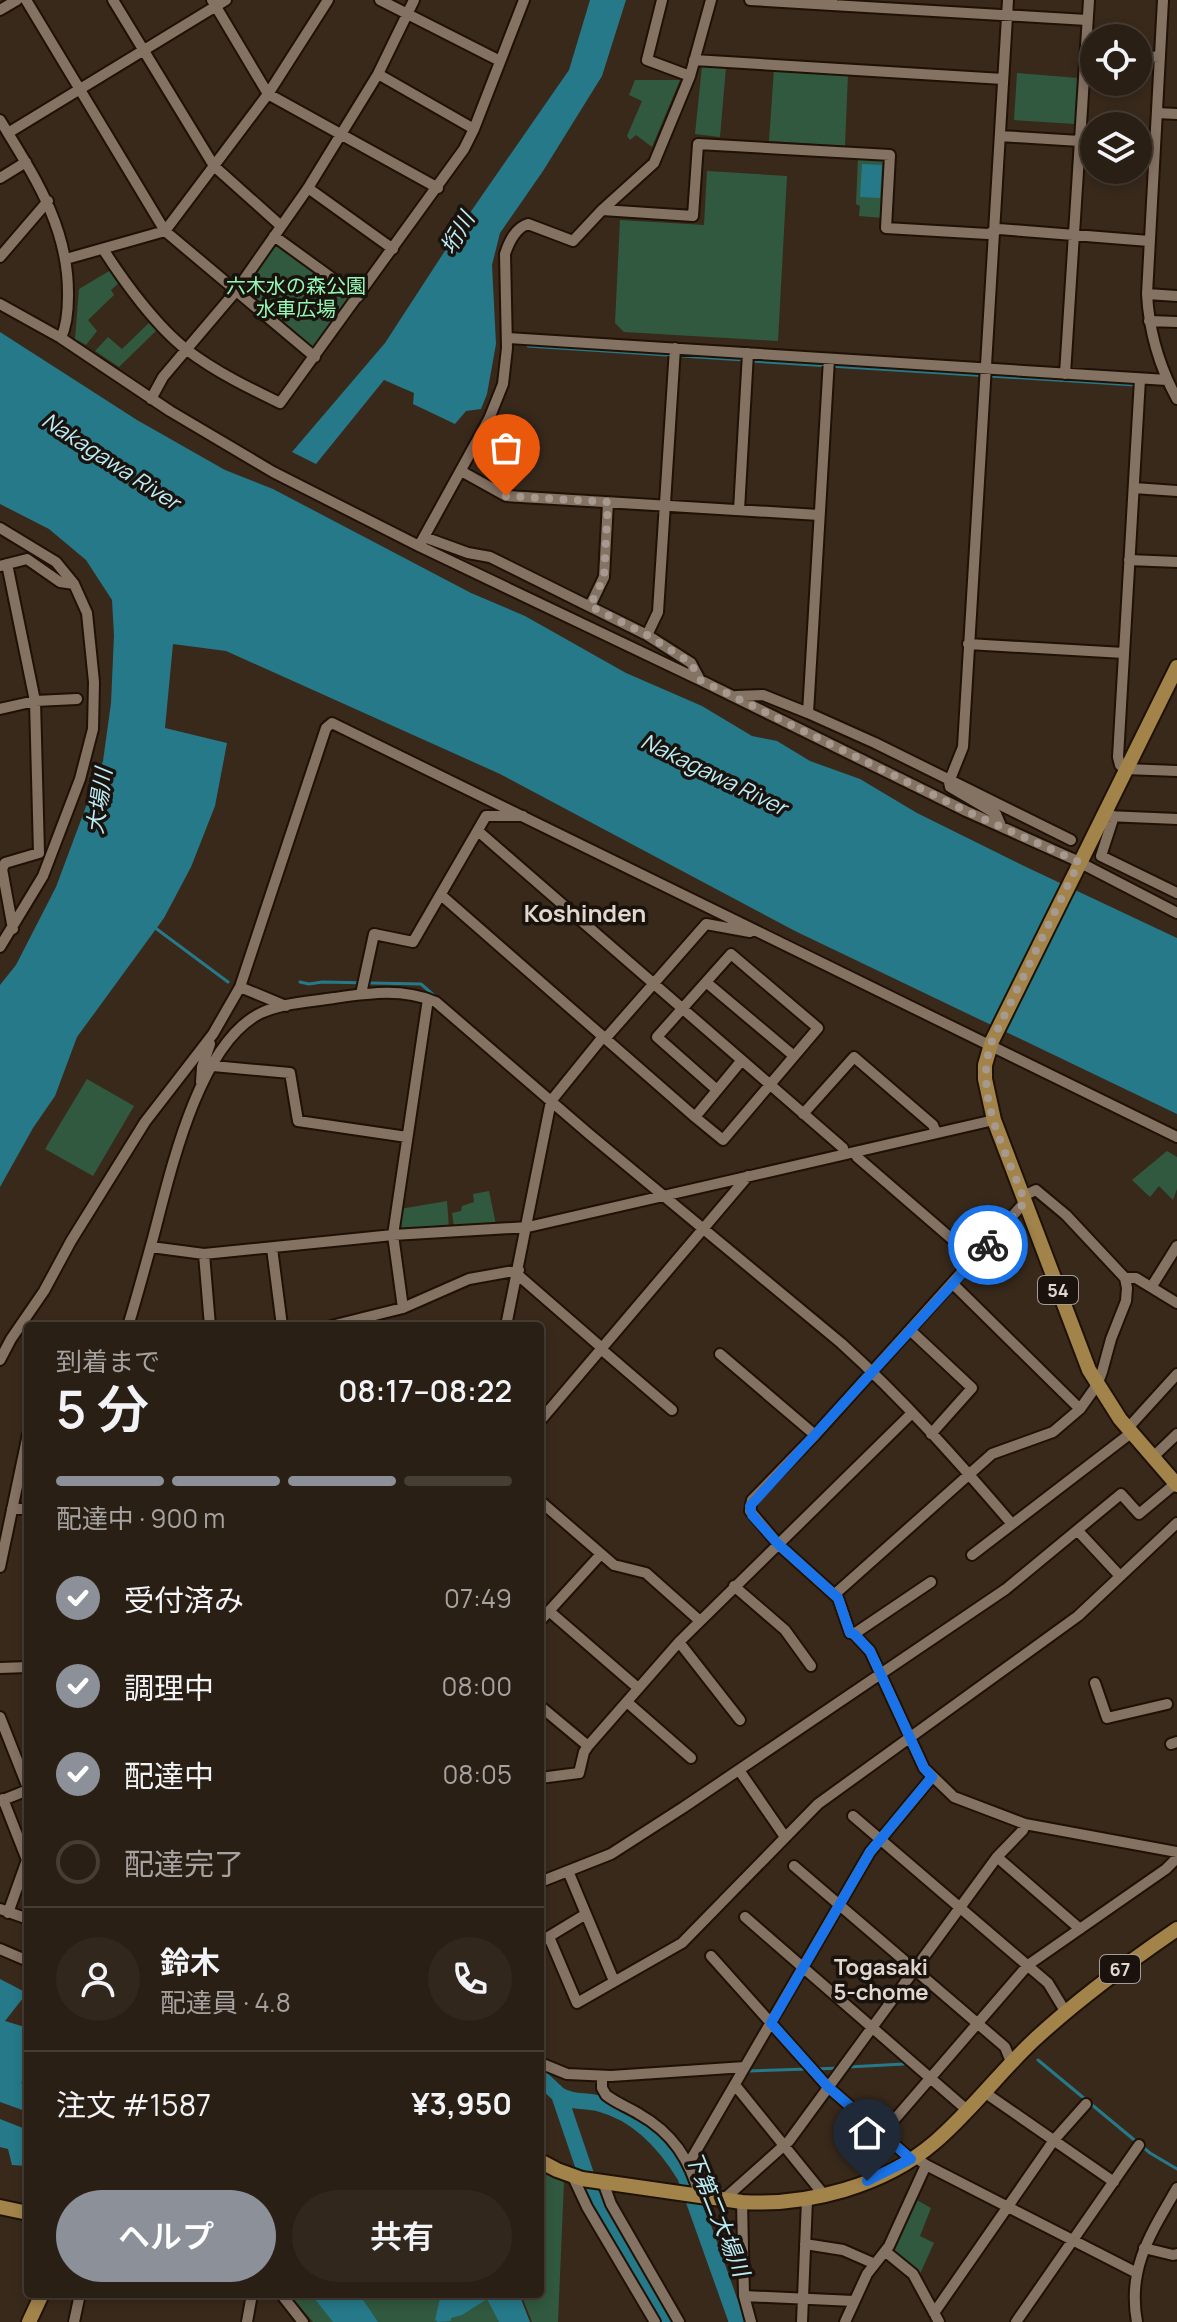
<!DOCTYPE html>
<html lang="ja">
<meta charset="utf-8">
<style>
body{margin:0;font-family:Manrope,"Noto Sans JP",sans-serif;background:#32271d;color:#f1f3f6;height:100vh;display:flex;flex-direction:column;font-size:30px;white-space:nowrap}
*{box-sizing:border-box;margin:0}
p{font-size:26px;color:#a5a2a0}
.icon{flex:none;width:44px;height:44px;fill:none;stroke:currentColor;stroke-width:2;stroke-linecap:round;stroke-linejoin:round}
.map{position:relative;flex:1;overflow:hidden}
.panel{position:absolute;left:24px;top:1322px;width:520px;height:976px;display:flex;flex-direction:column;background:#2a1f14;border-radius:8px;box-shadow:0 4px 12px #0003,0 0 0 2px #463d34}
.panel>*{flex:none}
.buttons{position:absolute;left:1080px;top:24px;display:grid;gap:16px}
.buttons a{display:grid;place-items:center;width:72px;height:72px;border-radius:50%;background:#2a1f14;box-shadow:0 4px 12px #0003,0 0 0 2px #463d34;font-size:40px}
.pin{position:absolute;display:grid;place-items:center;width:68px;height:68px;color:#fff;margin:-82px -34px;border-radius:50% 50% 50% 0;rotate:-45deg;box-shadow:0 0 8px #0007}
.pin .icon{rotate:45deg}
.courier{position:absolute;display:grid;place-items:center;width:80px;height:80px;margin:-40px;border:6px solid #1a73e8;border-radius:50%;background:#fff;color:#222;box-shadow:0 2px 10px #0007}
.overview em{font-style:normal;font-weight:600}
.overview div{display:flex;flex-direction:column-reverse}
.overview{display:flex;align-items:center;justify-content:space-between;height:136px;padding:0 32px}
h1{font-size:52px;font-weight:600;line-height:60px}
.bar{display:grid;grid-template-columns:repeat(4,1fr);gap:12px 8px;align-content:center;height:96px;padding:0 32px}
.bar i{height:10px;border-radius:6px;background:#463d34}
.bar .selected{background:#8c9099}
.bar p{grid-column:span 4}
.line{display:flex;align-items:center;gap:20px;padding:0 32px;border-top:2px solid #463d34}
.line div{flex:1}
.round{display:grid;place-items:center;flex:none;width:84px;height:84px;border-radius:42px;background:#32271d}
ol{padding:0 32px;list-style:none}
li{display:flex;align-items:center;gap:24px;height:88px}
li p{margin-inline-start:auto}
li .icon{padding:8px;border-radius:50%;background:#8c9099;color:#fff;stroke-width:4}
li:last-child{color:#a5a2a0}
li i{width:44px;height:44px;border:4px solid #463d34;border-radius:50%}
.cta{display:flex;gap:16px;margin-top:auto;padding:16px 32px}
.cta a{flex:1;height:92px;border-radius:48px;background:#8c9099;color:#fff;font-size:32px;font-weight:600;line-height:92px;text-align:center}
.cta a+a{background:#32271d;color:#f1f3f6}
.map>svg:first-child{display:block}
.green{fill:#31593f}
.water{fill:#267989}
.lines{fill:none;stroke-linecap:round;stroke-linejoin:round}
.stream{stroke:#267989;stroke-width:3}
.river{stroke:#267989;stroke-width:16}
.minor-casing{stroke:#1f1105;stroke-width:14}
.major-casing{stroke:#1f1105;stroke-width:18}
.minor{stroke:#847263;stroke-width:10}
.major{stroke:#a2834a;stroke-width:14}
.done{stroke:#a69a90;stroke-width:8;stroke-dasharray:0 14.4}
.route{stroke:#1a73e8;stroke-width:10}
.labels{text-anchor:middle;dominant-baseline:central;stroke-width:7;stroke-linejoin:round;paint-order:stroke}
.shield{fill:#1a130d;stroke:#a69c95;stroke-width:2}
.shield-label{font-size:18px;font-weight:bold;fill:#e2d7cf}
.park-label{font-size:20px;fill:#93f7b6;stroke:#1a130d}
.water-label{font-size:22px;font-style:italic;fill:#baebf6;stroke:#1a130d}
.neighbourhood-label{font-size:22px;font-weight:bold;fill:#e2d7cf;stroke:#1a130d}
.quarter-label{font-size:24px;font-weight:bold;fill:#e2d7cf;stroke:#1a130d}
</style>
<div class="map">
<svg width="1177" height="2322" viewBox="0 0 1177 2322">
<rect width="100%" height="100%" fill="#38291b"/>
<path class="green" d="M702 66 726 67 720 137 695 134Z
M774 69 848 74 845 146 769 141Z
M1017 73 1078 78 1075 124 1014 120Z
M635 80H680L652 147 636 135 630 140 627 136 642 101 629 95Z
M858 157 885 158 887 162 883 218 859 216 860 206 856 204Z
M707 171 787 176 778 341 624 332 615 323 620 220 704 225Z
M278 246 350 297 315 347 311 348 245 292 244 288 273 247Z
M111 270 119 283 111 290 114 295 88 320 97 331 86 345 75 339 79 289Z
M152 320 159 328 119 367 95 351 108 337 122 349Z
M87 1079 134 1106 93 1176 45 1149Z
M1167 1151 1177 1157V1189L1173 1200 1159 1186 1150 1197 1132 1180Z
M489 1191 496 1225 454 1227 452 1213 461 1211 462 1206 474 1202 473 1194Z
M447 1201 449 1228 399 1231 397 1229 400 1209Z
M540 2166 556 2174 564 2182 558 2322H532L521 2294H540Z
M915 2199 931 2208 920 2236 934 2243 919 2276 913 2268 890 2251Z
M289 2294H498L507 2322H313Z"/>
<path class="water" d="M590 0H626L602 76 543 171 500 233 492 265 496 344 487 394 481 409 466 411 455 424 413 404 414 393 384 380 316 464 292 452 385 343 465 220 569 70Z
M862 164 882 165 880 198 860 197Z
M0 332 137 420 225 470 273 489 471 593 525 616 626 673 702 706 752 736 777 741 810 761 860 779 917 813 1024 866 1177 938V1114L795 931 500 774 226 651 173 644 165 728 227 743 215 806 191 867 164 918 77 1037 55 1096 33 1128 0 1187V985L16 965 56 887 103 761 111 703 114 635 112 600 86 560 49 529 0 504Z
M0 1979 27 1993 5 2021 28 2028V2076L21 2083 28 2085V2112L0 2102Z
M0 2119 28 2130V2166L12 2165 8 2149 0 2147Z
M311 2294H359L378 2322H333Z
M441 2294H519L530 2322H499L487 2299 462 2315 451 2318V2321L438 2322 435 2320Z"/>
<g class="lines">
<path class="stream" d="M528 346 744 360
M752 361 1135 385
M154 927 228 982
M300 982 309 984 322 982 421 984 437 998
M1038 2060 1150 2153 1177 2169
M848 2067 904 2064
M816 2069 840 2068
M748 2071 808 2069"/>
<path class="river" d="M540 2077 559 2095 594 2198 666 2322
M559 2095C575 2104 585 2099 601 2104 638 2114 666 2145 685 2176L737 2322"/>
<defs>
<path id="minor" d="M26 0 165 231 315 357
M113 0 214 166 281 226
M212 0 268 94 438 188
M380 0 500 61
M662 0 647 60 690 76
M750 0 832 5
M832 0V5L1087 20
M1163 0 1147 294C1149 331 1159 366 1177 399
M0 10 17 0
M1138 56 1160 57
M694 60 1003 79
M378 74 474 129
M1157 113 1177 114
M0 120C34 176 69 227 68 296 68 310 67 325 61 338
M8 133 226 0
M1000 136 1080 141
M0 178 26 162
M308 188 393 249
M602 210 693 216 698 144 890 155 886 228 988 234 999 229 1149 241
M274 236 358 297
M103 249C124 282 157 327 187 350 216 372 249 388 280 403L464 149 474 129 524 0
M0 257 48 201
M66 259 165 231 268 94 328 0
M1147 294 1177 296
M0 304 61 338 170 411 273 472 419 546 700 680 966 811 1073 859 1177 913
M1149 321 1177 322
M507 338 1167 380
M1065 374 1089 0
M1140 379 1118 757 1120 765 1125 769 1177 771
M151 399 163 377 236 291 308 188 378 74 414 0
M461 471 506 496 819 515
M1134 488 1177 491
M739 510 748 353
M0 528 56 562 74 584 87 613 94 682 93 729 80 779 43 876 0 947
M424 537 468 553 490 557 647 635 691 663 699 678
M419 546 489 419 503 384 507 348 505 254C509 242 515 228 528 224L573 241 602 210 654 163 690 76 711 0
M1129 560 1177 562
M7 564 35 701 39 853 5 863 2 869 13 929
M0 566 27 559 60 582 74 584
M590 606 604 577 608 502
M647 635 658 612 675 348
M968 644 1124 653
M736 696 763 695 808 713 875 743 1071 840
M0 709 35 701 77 699
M808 713 829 359
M1107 816 1177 819
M1114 816 1101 856 1177 893
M1001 826 996 814 950 787 949 782 963 747 1008 0
M478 831 843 1148 844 1154
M441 895 695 1117 742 1060
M706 982 794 1056
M240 987 286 1006
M361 994 374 934 413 942 486 816H523
M605 1039 706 924 750 932
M213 1066 290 1073 298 1121 407 1137
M201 1082 202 1067 210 1044
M803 1114 854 1057 933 1125 936 1133
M695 1117 723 1140 818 1028 731 954 657 1037 717 1090
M855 1152 857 1157 975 1259
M1025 1202 815 1435 752 1500 750 1511 778 1544 838 1598 850 1633 854 1634 870 1651 924 1768 954 1797 1025 1824 1177 1852
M151 1247 204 1254 393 1235 528 1227 994 1120
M272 1248 282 1326
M204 1254 210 1326
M518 1275 602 1348
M1125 1278H1136L1177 1303
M953 1284 1080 1409
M1152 1286 1177 1246
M403 1308 393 1235 428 999
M128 1326C137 1297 145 1267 153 1238 170 1174 197 1049 257 1015 279 1003 309 1002 334 998 370 993 402 988 436 1002L589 1134 841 1343C903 1399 958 1461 1012 1524
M331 1326 403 1308 469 1279 519 1270
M506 1326 551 1101 602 1038
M910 1330 972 1388 931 1434
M601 1349 672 1410
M720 1354 815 1435
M0 1360 11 1339 44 1291 71 1241 145 1122 213 1034 240 987 326 728 332 723 1177 1137
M540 1421 748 1176
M1128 1428 1177 1374
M1153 1457 1177 1434
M540 1501 614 1565 646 1573 700 1621
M12 1509H28
M1078 1531 1120 1576
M972 1555 1131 1433
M0 1567 28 1434
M734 1586 785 1630 811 1666
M835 1594 992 1454 1053 1432 1080 1409 1097 1385 1102 1372 1111 1339 1126 1301 1127 1288 1125 1278 1066 1215 1036 1190 1023 1196
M549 1611 638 1688
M540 1621 601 1554
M854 1634 931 1582
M679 1642 740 1720
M0 1668 28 1667
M1095 1683 1107 1718 1167 1704
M627 1702 691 1758
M540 1706 588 1746
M0 1717 28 1788
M1171 1744 1177 1742
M739 1770 785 1837
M540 1778 579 1773 584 1752 588 1746 679 1642 912 1413
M3 1799 27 1860 8 1913
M0 1801 28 1790
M853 1816 1048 1983 1065 2011
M997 1857 1080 1929
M794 1866 1005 2047 1011 2062
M568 1871 614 1981
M540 1882 611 1854 684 1807 1006 1589 1121 1494 1139 1514 1176 1483
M0 1909 28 1919
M745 1917 967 2110
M549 1937 577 2003 682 1943 818 1804 1078 1616 1177 1523
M540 1942 586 1914
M0 1949 28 1961
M711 1956 828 2087 911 2159
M540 2063 567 2074 611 2076 745 2067
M602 2076V2088L606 2095C616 2103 628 2107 639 2114 673 2133 690 2160 700 2197
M735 2085 824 2195
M984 2092 1114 2182
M882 2134 1028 1965 1166 1869 1177 1858
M915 2157 926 2165 1135 2272
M689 2163 870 1852 932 1777
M573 2177 587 2207 655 2322
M603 2182 611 2204 679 2322
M723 2200 789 2141 997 1857 1023 1830 1025 1824
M742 2202 744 2296 751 2322
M805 2244 843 2250 875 2264
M1144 2248 1173 2255 1177 2254
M886 2252 913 2274 939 2322
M281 2294 303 2322
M744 2296 854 2301
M934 2313 1054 2140 1086 2104
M74 2322 80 2294
M247 2322 252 2294
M802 2322 807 2200
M845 2322 867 2274 889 2246 926 2165
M1016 2322 1139 2145
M1137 2322C1127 2268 1151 2233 1177 2188"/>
<path id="major" d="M1177 667 992 1041 985 1065V1079L994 1120 1089 1370 1120 1419 1177 1485
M540 2161 557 2170 582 2179 742 2202C808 2206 884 2186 935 2142 971 2111 999 2073 1033 2041 1078 1999 1126 1964 1177 1929
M0 2207 28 2213
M29 2322 42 2294"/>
</defs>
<use href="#minor" class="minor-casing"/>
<use href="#major" class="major-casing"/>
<use href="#minor" class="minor"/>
<use href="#major" class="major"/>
</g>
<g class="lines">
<path class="done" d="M506 496 608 502 604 577 590 606 647 635 691 663 700 680 966 811 1079 862 992 1041C972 1095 1007 1152 1025 1202L988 1245"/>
<path class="route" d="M867 2181 911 2159 828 2087 771 2023 870 1852 932 1777 924 1768 870 1651 854 1634 850 1633 838 1598 778 1544 752 1515 750 1506 988 1245"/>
</g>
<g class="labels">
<g class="shield">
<rect x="1038" y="1276" width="40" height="28" rx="6"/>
<rect x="1100" y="1955" width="40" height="28" rx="6"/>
</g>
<g class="shield-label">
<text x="1058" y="1290">54</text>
<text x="1120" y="1969">67</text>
</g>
<g class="park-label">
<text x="296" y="285">六木水の森公園<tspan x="296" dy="23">水車広場</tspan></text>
</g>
<g class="water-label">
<text transform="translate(457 233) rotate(-60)">垳川</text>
<text transform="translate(111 461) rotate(33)">Nakagawa River</text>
<text transform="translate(714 774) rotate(26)">Nakagawa River</text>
<text transform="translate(99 801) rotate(-82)">大場川</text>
<text transform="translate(718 2214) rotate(68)">下第二大場川</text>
</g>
<g class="neighbourhood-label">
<text x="881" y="1967">Togasaki<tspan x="881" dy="25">5-chome</tspan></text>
</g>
<g class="quarter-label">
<text x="585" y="912">Koshinden</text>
</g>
</g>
</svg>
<div class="buttons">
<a><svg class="icon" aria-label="locate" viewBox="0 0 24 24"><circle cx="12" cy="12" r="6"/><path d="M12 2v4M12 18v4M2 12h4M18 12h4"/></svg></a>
<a><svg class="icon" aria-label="layers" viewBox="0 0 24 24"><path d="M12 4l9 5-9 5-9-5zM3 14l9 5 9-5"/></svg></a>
</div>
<div class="pin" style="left:506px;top:496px;background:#ea580c"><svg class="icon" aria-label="bag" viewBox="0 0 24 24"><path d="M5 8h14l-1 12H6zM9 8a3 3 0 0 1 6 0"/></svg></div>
<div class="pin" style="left:867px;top:2181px;background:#1f2937"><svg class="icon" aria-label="home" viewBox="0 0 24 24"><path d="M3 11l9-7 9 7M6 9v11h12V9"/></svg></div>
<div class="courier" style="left:988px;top:1245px"><svg class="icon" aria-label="bike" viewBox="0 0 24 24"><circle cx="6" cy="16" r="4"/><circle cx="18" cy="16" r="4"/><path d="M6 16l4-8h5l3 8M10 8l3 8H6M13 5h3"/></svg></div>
<section class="panel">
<div class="overview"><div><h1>5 分</h1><p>到着まで</p></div><em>08:17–08:22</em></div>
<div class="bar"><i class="selected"></i><i class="selected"></i><i class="selected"></i><i></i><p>配達中 · 900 m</p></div>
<ol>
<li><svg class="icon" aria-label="check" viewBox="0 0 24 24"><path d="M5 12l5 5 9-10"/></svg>受付済み<p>07:49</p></li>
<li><svg class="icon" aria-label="check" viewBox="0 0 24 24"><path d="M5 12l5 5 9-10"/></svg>調理中<p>08:00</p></li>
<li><svg class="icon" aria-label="check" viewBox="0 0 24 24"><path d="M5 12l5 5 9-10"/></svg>配達中<p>08:05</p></li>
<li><i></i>配達完了</li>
</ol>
<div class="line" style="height:144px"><a class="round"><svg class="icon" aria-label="person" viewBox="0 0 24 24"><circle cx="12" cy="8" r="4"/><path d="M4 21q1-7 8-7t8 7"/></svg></a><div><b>鈴木</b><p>配達員 · 4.8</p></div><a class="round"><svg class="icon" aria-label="phone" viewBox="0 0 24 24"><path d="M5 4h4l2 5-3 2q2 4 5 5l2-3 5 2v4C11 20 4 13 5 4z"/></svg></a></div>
<div class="line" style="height:104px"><div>注文 #1587</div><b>¥3,950</b></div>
<div class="cta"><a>ヘルプ</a><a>共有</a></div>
</section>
</div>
